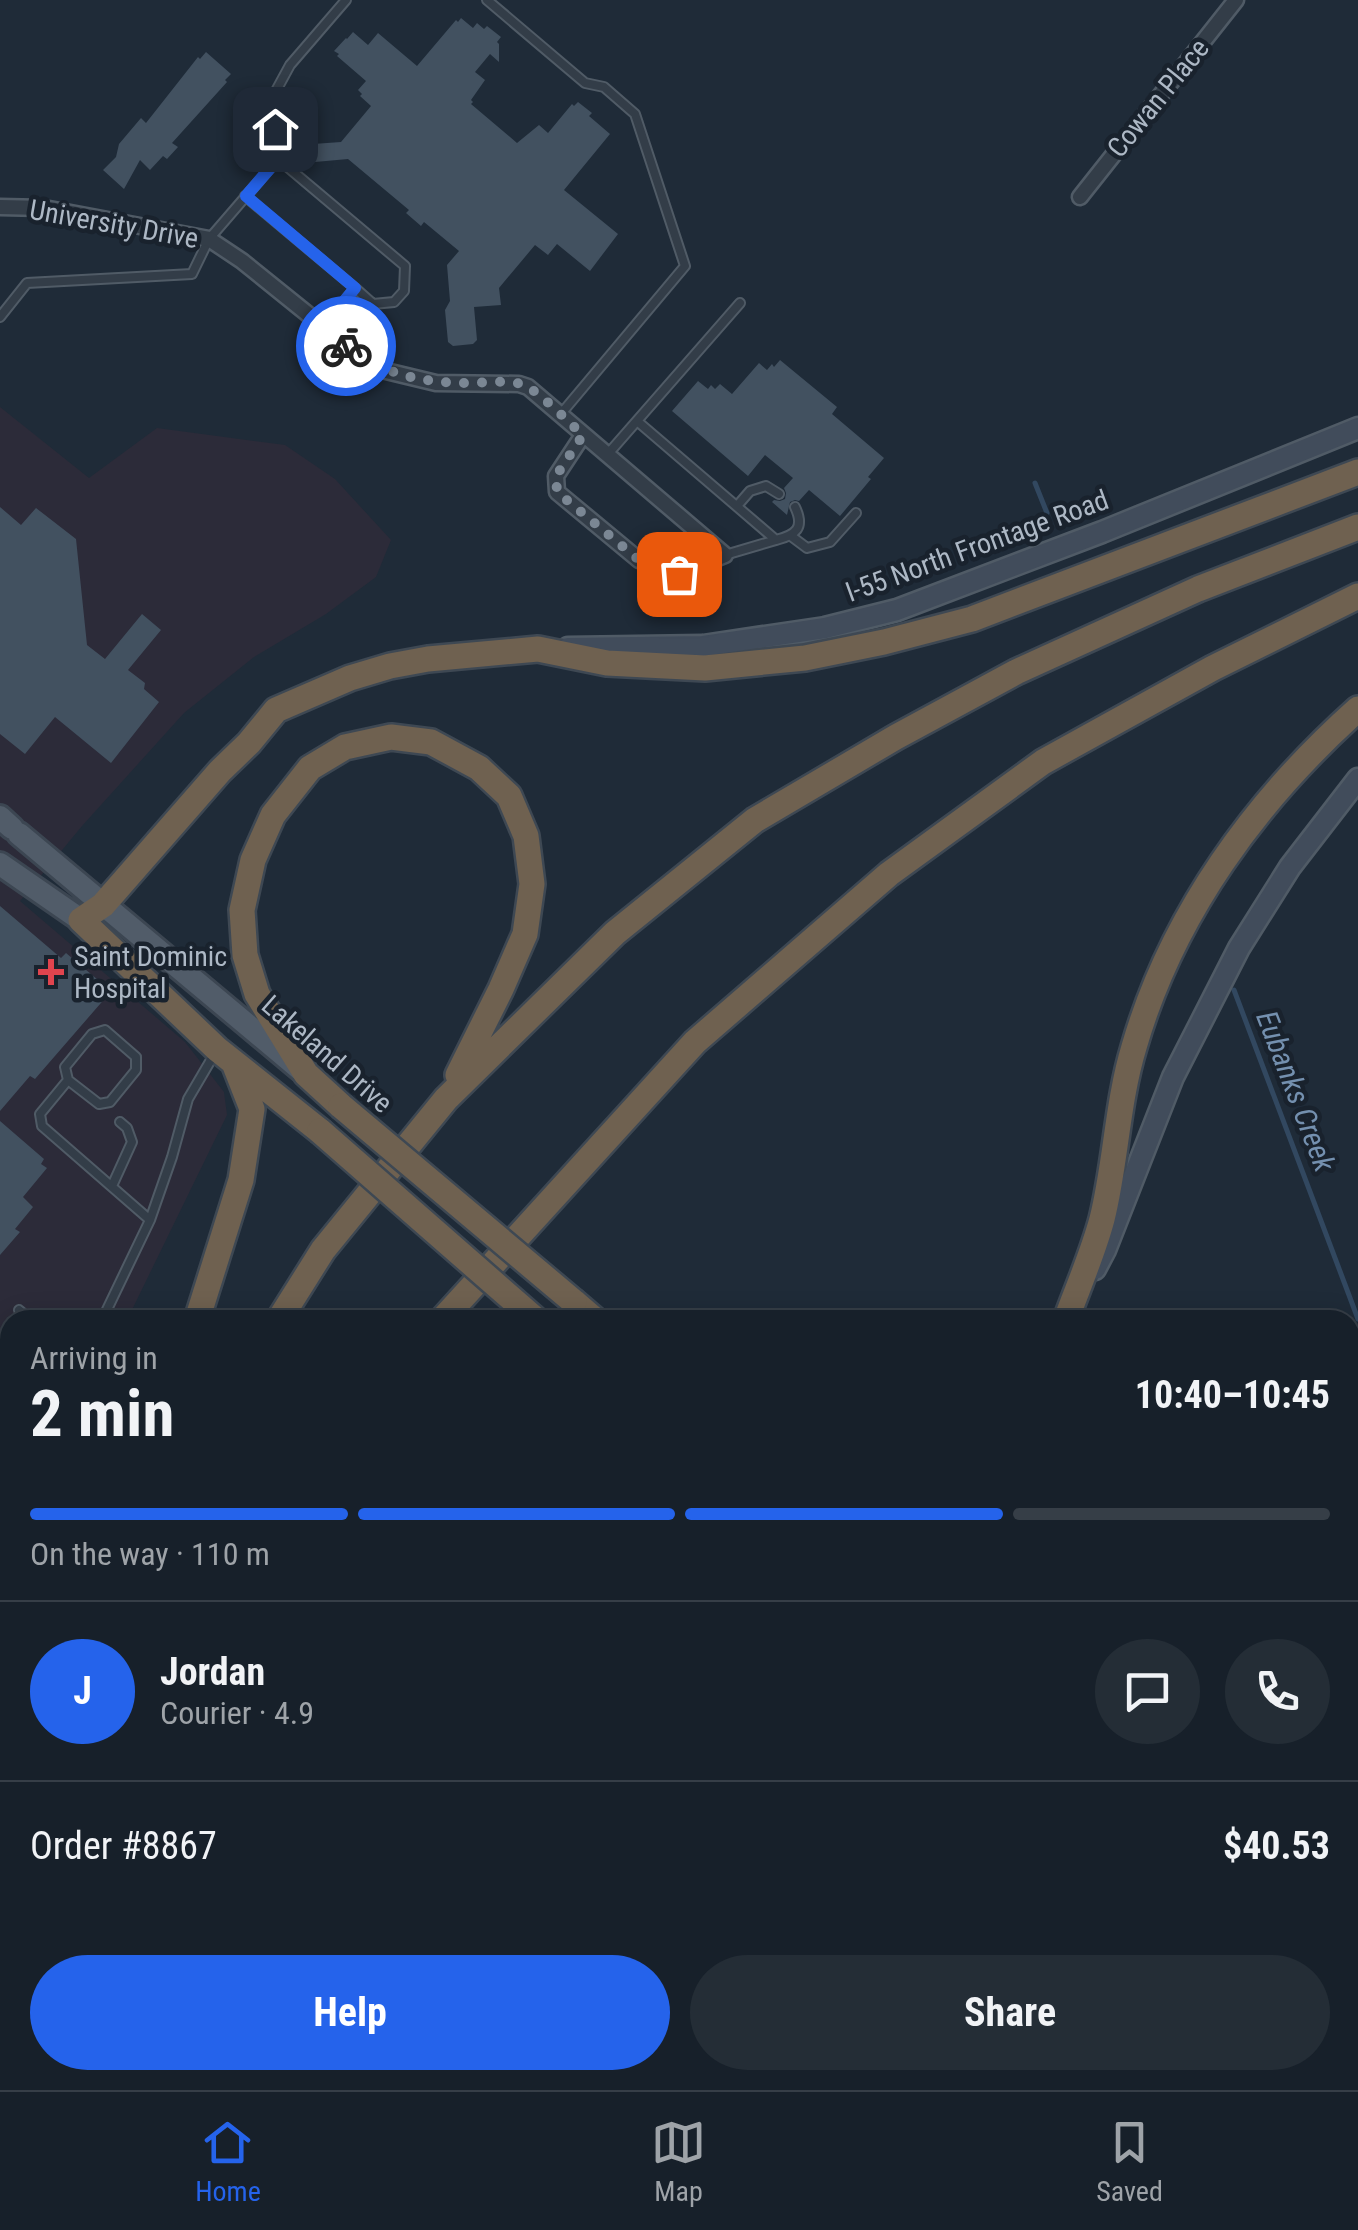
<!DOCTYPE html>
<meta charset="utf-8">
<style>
body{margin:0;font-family:"Roboto Condensed",sans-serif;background:#242d36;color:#f1f3f6;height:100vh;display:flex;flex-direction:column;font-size:38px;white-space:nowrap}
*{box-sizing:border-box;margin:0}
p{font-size:32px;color:#9ea3a8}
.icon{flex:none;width:55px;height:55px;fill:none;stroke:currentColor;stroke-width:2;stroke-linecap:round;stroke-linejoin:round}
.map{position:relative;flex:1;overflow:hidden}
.side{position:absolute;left:0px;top:1310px;width:1360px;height:780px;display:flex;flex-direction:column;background:#17202a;border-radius:30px 30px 0 0;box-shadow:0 5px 25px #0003,0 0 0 2px #363e47}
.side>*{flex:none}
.pin{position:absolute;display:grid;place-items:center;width:85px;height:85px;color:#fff;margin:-42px;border-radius:20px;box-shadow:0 5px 15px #0006}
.courier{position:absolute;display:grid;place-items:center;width:100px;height:100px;margin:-50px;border:8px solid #2563eb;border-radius:50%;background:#fff;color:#222;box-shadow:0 2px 12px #0007}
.headline em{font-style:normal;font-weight:700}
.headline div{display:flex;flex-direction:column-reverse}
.headline{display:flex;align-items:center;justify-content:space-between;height:170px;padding:0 30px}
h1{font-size:65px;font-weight:700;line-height:75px}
.bar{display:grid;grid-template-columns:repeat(4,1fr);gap:15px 10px;align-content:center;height:120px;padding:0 30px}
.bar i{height:12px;border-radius:8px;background:#363e47}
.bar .selected{background:#2563eb}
.bar p{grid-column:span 4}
.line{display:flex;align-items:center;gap:25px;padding:0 30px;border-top:2px solid #363e47}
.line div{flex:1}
.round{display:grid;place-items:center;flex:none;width:105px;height:105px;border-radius:52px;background:#242d36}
.primary-button{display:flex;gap:20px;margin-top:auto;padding:20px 30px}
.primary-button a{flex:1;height:115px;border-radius:60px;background:#2563eb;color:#fff;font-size:40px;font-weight:700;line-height:115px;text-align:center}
.primary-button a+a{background:#242d36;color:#f1f3f6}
.tab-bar{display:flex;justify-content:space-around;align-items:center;height:140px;border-top:2px solid #363e47;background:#17202a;font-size:28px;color:#9ea3a8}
.tab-bar a{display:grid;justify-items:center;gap:5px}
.tab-bar .selected{color:#2563eb}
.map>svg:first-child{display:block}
.medical{fill:#2c2b39}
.green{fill:#213839}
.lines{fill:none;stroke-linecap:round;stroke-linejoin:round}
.stream{stroke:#324860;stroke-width:5}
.building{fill:#425160}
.lane-casing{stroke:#505b66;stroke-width:12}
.street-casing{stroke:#505b66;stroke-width:19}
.secondary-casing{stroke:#505b66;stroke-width:25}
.primary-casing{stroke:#3c4652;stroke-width:28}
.highway-casing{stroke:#3e4853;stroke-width:30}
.lane{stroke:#333d48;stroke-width:8}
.street{stroke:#333d48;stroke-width:14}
.secondary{stroke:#414c5b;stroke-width:20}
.primary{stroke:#515c69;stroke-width:22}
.highway{stroke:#6f6150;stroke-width:25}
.highway-bridge-casing{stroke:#3e4853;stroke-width:30;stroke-linecap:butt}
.highway-bridge{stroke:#6f6150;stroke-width:25}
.done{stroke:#7b8794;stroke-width:10;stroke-dasharray:0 18}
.route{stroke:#2563eb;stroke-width:12}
.health-dot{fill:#e0444e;stroke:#19222d;stroke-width:4}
.labels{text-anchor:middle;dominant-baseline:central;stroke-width:9;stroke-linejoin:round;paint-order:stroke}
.street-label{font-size:28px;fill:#adb8c5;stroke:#19222d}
.poi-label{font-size:28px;fill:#adb8c5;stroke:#19222d;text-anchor:start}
.water-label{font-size:30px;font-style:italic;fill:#7490af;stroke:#19222d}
</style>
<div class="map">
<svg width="1358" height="2090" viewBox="0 0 1358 2090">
<rect width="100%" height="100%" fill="#1f2b38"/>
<path class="medical" d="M0 407 89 478 157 428 285 445 335 479 391 540 376 577 326 614 254 657 184 713 82 826 20 901 185 1042 224 1092 227 1115 127 1320H10V1509L0 1521Z"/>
<path class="green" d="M989 2080H1338L1349 2090H992Z"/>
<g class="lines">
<path class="stream" d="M1035 483 1047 513
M1234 990 1358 1319
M1350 1657 1358 1648
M1068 2090 1071 2080"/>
</g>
<path class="building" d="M461 18 473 28 477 23 484 29 487 26 501 37 497 42 499 44V62L490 54 475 72 485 80 471 100 473 102 471 104 517 143 539 125 548 133 572 104 574 106 578 102 592 113 589 116 610 134 564 190 618 234 590 271 557 244 548 255 535 245 499 288 501 305 474 307 477 340 473 344 453 346 448 342 445 310 450 301 447 265 459 251 424 222 421 226 406 213 409 210 348 159 315 162 313 144 341 142 371 106 360 96 362 94 358 90 366 81 337 56 339 54 334 51 346 38 347 39 353 32 368 45 378 33 417 66 456 20 458 22Z
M206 52 231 74 225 80 227 82 172 143 178 147 167 159 163 156 150 170 140 160 124 189 103 170 116 157 119 144 141 118 146 123 198 57 200 59Z
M780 360 837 407 832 414 884 458 868 477 871 479 840 516 809 490 799 501 795 500 790 502 787 515 772 502 774 500 780 501 785 499 786 493 784 488 793 478 765 455 748 476 672 411 698 381 708 389 711 385 715 389 720 384 732 394 759 363 767 370 772 364 774 367Z
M0 507 21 525 36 508 76 539 87 645 105 659 142 614 161 630 128 670 145 683 144 689 159 702 111 763 55 717 25 754 0 734Z
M0 906 61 958 66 953 104 985 100 991 107 996 35 1079 30 1076 0 1111Z
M0 1121 44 1159 41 1164 47 1168 23 1197 33 1207 15 1229 20 1232 0 1255Z"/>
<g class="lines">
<defs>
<path id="lane" d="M487 0 585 83 604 87 635 114 685 266 560 415
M278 159 405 266 404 291 394 302 373 304 355 288
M245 196 355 288 323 327
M0 317 27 283 192 274 209 239 278 159 271 100 290 65 346 0
M637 421 776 540 725 555
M607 455 740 303
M737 506 750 491 766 486 779 494
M791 536 807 548 830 542 856 513
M776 540C796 535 805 528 795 507
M68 1080 99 1104 110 1102 136 1070V1057L105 1030 92 1034 65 1067 68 1080 40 1114 42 1126 150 1220
M112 1186 132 1142 127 1128 120 1122
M19 1310 31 1320
M102 1320 150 1220 172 1157 188 1099 215 1053
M0 1475 10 1463"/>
<path id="street" d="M1080 197 1236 0
M0 207 44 208 209 239 242 261 366 361 386 371 436 383 519 384 528 387 725 555 679 574 639 560 557 492 556 476 583 435
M1350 2036 1358 2043
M158 2090 169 2080
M223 2090 235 2080"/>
<path id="secondary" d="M568 648 703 646 825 628 897 610 1102 532 1358 428
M1095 1269 1105 1250 1173 1077 1239 948 1290 867 1358 779"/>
<path id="primary" d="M0 817 12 828
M19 834 300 1069
M0 864 81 920"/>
<path id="highway" d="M341 1106 306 1074 257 994 245 955 242 910 253 860 273 815 310 768 345 747 391 737 431 742 479 768 509 796 526 836 532 884 525 934 501 989 458 1075
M320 1131 217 1049 81 920 103 905 220 771 249 743 276 710 350 678 390 666 428 659 538 649 607 663 705 668 805 658 884 642 972 619 1358 472
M574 1302 595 1320
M197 1320 241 1180 252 1109 234 1063
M279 1320 323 1250 446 1099 615 933 755 820 896 737 1016 672 1198 589 1358 527
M442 1320 695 1042 889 874 1043 762 1213 668 1358 596
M1066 1320C1078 1287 1093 1253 1102 1219 1116 1163 1117 1103 1134 1047 1172 915 1256 800 1358 709
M1350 1872 1358 1878
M0 1911 10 1881
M1350 1945 1358 1951
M0 2033 10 2009
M3 2090 10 2073"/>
</defs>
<use href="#lane" class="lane-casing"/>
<use href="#street" class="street-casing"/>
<use href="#secondary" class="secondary-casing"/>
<use href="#primary" class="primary-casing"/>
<use href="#highway" class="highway-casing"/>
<use href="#lane" class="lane"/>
<use href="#street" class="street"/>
<use href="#secondary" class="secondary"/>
<use href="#primary" class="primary"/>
<use href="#highway" class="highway"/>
<defs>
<path id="highway-bridge" d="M341 1106 574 1302
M320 1131 536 1320"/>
</defs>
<use href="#highway-bridge" class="highway-bridge-casing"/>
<use href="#highway-bridge" class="highway-bridge"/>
</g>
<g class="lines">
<path class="done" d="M346 346C385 375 422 383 470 383 486 383 508 379 524 385 540 392 569 423 583 435L556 476 557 492 639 560 679 574"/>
<path class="route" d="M275 129 278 159 246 196 355 288 323 327 346 346"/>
</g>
<path class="health-dot" d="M46 957h10v10h10v10h-10v10h-10v-10h-10v-10h10z"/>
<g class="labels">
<g class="street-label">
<text transform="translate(1158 98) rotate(-51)">Cowan Place</text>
<text transform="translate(114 224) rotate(10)">University Drive</text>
<text transform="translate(977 546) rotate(-20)">I-55 North Frontage Road</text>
<text transform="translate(327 1054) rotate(41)">Lakeland Drive</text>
</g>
<g class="poi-label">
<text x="74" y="956">Saint Dominic<tspan x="74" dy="32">Hospital</tspan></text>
</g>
<g class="water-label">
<text transform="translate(1296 1091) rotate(69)">Eubanks Creek</text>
</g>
</g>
</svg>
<div class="pin" style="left:679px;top:574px;background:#ea580c"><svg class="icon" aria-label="bag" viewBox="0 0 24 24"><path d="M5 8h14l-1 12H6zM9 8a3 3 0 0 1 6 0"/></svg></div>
<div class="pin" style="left:275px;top:129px;background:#1f2937"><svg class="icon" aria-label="home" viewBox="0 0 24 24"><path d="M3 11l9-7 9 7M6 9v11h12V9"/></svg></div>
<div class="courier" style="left:346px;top:346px"><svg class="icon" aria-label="bike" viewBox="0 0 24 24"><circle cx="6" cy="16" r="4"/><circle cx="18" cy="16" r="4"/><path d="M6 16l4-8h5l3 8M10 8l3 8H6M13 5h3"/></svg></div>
<section class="side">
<div class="headline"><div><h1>2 min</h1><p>Arriving in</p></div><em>10:40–10:45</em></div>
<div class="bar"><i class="selected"></i><i class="selected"></i><i class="selected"></i><i></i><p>On the way · 110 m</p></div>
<div class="line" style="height:180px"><b class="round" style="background:#2563eb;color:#fff">J</b><div><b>Jordan</b><p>Courier · 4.9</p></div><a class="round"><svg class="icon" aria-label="chat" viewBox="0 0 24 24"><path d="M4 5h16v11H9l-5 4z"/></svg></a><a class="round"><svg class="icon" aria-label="phone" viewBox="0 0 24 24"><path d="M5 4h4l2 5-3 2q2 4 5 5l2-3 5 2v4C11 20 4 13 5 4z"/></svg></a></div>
<div class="line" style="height:130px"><div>Order #8867</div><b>$40.53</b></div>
<div class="primary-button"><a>Help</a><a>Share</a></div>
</section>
</div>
<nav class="tab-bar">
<a class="selected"><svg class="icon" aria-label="home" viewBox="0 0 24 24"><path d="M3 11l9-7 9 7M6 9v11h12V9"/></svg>Home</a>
<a><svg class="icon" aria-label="map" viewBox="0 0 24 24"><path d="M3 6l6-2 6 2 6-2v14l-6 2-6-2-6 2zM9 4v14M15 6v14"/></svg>Map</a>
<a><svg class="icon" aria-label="saved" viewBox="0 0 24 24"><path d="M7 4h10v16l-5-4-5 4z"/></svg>Saved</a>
</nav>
